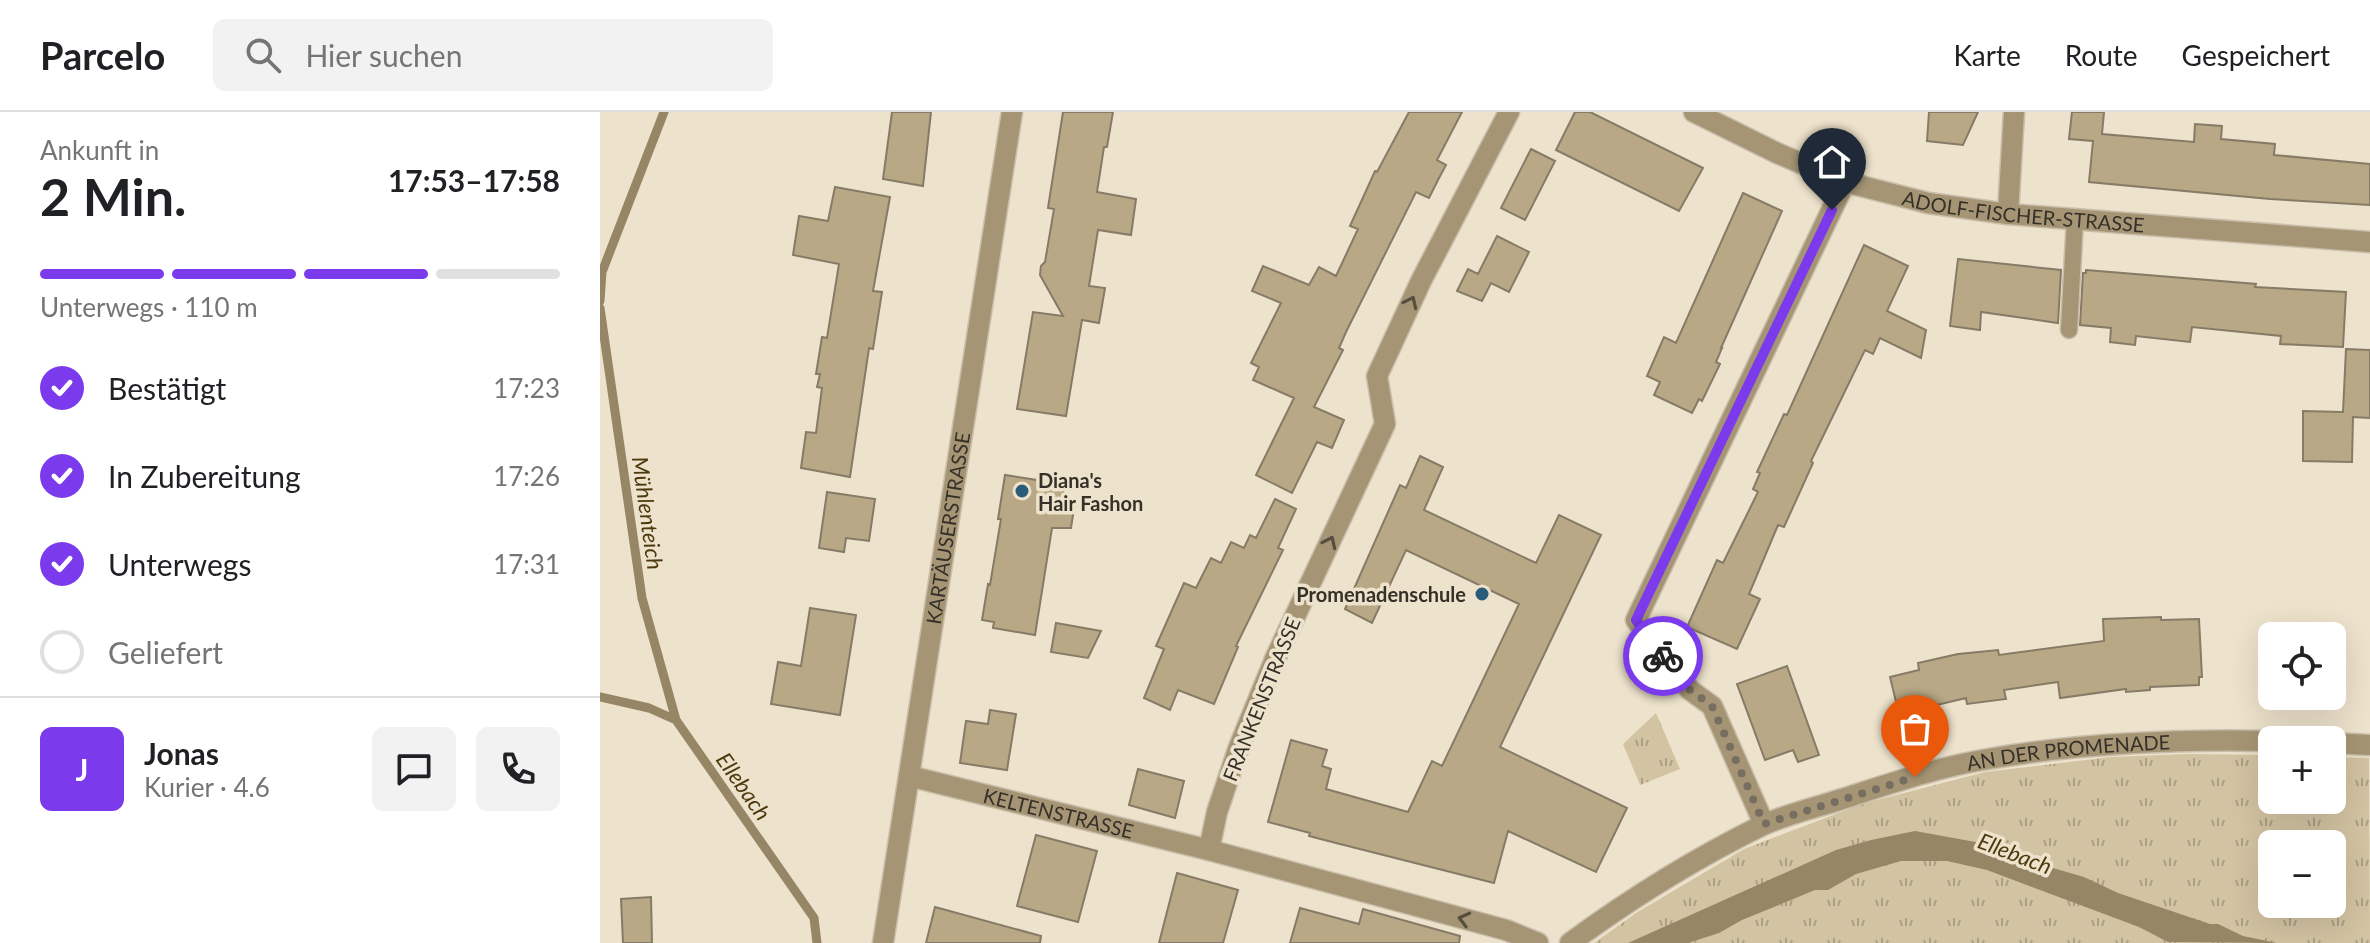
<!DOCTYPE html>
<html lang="de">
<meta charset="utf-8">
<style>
body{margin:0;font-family:Lato,sans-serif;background:#f2f2f2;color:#202124;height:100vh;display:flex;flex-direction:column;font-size:30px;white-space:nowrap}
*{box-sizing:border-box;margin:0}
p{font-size:26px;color:#757577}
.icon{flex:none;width:44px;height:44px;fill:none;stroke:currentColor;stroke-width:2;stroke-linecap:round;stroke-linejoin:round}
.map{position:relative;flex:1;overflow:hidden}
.panel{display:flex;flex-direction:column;background:#fff;width:600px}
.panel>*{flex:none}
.tools{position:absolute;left:1658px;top:510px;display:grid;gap:16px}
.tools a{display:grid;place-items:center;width:88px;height:88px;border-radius:12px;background:#fff;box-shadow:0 8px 32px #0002;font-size:40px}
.pin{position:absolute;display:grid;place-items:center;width:68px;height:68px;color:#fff;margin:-82px -34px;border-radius:50% 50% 50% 0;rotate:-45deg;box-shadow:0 0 8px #0007}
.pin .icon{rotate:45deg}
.courier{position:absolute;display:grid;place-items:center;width:80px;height:80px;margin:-40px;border:6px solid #7c3aed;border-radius:50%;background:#fff;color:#222;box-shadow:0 2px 10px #0007}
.summary em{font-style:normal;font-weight:700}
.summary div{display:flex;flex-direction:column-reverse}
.summary{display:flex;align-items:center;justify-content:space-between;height:136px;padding:0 40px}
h1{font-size:52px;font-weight:700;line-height:60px}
.bar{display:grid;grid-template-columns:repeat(4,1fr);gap:12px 8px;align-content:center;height:96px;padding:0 40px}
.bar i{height:10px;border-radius:6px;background:#e0e0e0}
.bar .on{background:#7c3aed}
.bar p{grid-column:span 4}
.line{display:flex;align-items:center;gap:20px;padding:0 40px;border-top:2px solid #e0e0e0}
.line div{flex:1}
.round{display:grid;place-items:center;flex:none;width:84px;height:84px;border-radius:12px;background:#f2f2f2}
ol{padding:0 40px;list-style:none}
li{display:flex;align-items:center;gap:24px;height:88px}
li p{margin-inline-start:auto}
li .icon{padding:8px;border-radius:50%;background:#7c3aed;color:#fff;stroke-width:4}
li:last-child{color:#757577}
li i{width:44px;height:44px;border:4px solid #e0e0e0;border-radius:50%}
header{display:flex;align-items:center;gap:48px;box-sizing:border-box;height:112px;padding:0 40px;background:#fff;border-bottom:2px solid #e0e0e0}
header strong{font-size:38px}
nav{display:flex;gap:44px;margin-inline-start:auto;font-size:28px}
.search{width:560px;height:72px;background:#f2f2f2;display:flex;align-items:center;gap:20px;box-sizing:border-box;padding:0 28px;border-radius:12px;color:#757577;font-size:30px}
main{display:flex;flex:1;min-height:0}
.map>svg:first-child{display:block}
.grass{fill:url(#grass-tufts);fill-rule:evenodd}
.water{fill:#968665}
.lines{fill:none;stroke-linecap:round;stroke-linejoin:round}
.stream{stroke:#968665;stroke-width:9}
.building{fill:#b8a885;stroke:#857b66;stroke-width:2}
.lane-casing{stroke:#c8beaa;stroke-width:19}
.street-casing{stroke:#c8beaa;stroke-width:23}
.lane{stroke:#a59574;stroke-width:16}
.street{stroke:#a59574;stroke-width:20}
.oneway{stroke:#574e3f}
.done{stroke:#756e61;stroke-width:8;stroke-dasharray:0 14.4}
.route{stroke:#7c3aed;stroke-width:10}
.poi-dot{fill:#295d79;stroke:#ede2cb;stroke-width:3}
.labels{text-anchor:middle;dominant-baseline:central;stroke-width:7;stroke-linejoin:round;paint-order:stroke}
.street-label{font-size:20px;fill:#353028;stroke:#ede2cb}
.poi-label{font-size:20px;font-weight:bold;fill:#353028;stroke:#ede2cb;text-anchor:start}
.water-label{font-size:22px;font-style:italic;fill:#4c3a0e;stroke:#ede2cb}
</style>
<header>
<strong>Parcelo</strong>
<div class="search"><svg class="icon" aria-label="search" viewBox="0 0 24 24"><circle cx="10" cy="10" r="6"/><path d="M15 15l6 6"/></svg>Hier suchen</div>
<nav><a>Karte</a><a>Route</a><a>Gespeichert</a></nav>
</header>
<main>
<section class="panel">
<div class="summary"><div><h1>2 Min.</h1><p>Ankunft in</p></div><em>17:53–17:58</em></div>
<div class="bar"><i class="on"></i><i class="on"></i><i class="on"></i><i></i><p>Unterwegs · 110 m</p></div>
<ol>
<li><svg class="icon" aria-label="check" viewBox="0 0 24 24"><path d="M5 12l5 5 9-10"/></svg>Bestätigt<p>17:23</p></li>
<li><svg class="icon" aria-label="check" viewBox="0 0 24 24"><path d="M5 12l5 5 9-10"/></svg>In Zubereitung<p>17:26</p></li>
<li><svg class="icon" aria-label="check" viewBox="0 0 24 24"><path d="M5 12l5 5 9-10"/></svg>Unterwegs<p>17:31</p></li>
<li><i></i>Geliefert</li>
</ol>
<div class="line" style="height:144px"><b class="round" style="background:#7c3aed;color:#fff">J</b><div><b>Jonas</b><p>Kurier · 4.6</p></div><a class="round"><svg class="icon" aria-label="chat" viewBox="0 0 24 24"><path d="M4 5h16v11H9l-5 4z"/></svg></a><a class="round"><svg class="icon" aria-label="phone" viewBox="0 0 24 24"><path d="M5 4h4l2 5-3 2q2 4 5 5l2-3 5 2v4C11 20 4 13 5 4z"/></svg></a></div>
</section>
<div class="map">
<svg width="1770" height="831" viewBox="0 0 1770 831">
<defs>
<pattern id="grass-tufts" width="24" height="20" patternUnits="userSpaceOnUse" patternTransform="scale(2)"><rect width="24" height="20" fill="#d2c3a2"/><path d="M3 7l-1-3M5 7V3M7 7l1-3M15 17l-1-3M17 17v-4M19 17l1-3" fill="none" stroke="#ab9f84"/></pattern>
</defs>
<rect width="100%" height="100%" fill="#ede2cb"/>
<path class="grass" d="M1056 601 1080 657 1040 673 1023 632Z
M1587 642 1672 643V688H1732V645L1769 646 1770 831H994L1036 801 1144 737 1262 692 1385 660 1511 645ZM1672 732H1732V792H1672Z"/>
<path class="water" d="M1315 719 1392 733 1446 754 1484 765 1518 781 1610 812H1618L1643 824 1677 831 1568 830 1539 815 1387 758 1347 749H1301L1256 762 1228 778H1215L1142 808 1119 821 1088 831H1028L1236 738 1271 728Z"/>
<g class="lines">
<path class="stream" d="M0 189 2 160 64 0
M0 196 42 486 76 608
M0 585 49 596 76 608 214 806 217 831"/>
</g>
<path class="building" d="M292 0H331L323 74 283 67Z
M463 0H513L507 35H504L497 80 536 87 531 123 498 118 489 174 505 176 499 211 482 208 466 304 417 297 433 200 463 204 440 163 441 154 445 150 454 97 448 96Z
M809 0H862L837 48 846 53 838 68 829 86 816 80 746 220 739 236 743 238 714 295 744 308 732 336 717 330 692 381 656 363 694 286 653 268 659 255 651 251 681 191 652 179 663 154 709 173 719 155 736 164 758 117 750 114 775 59 777 60Z
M975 0H990L1103 56 1079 99 956 38Z
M1329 0H1378L1363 33 1327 29Z
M1472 0H1504L1502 22 1594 30 1595 12 1622 14 1621 27 1675 32 1674 43 1770 52V93L1670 87 1489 70 1493 29 1469 27Z
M931 37 955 49 925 108 901 96Z
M235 75 290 85 273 179 282 180 273 237 269 236 250 365 201 356 206 320 216 321 222 276 217 275 220 262H216L222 225 227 226 239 152 193 143 199 104 228 109Z
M1143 81 1182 99 1121 236H1122L1116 250 1120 252 1102 289 1099 287 1092 301 1054 283 1060 270 1047 264 1064 225 1076 231Z
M897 124 929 140 909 180 891 171 882 189 857 179 868 157 878 162Z
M1264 133 1308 154 1287 199 1326 218 1321 246 1280 226 1273 242 1265 238 1211 349 1213 351 1184 415 1178 413 1149 482 1160 487 1137 537 1087 515 1117 448 1123 451 1158 380 1153 377 1160 361 1157 360 1184 302 1187 303Z
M1358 147 1461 158 1458 211 1381 200 1380 218 1350 214Z
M1486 158 1656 172 1655 175 1746 180 1743 235 1680 232 1681 224 1592 215 1590 230 1536 224 1535 233 1510 230 1511 216 1480 213 1483 161H1486Z
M1746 237 1770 238V306L1753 305 1752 350 1703 349V299L1743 300Z
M820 344 843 355 824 398 936 451 959 403 1001 423 900 635 1027 696 996 760 908 719 894 771 736 731 709 724 710 721 668 710 691 628 727 638 722 654 731 657 726 677 808 700 832 649 842 654 919 492 806 438 772 511 745 497 800 373 806 376Z
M438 360 466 365 462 388 475 390 471 416H452L435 523 393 516 394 510 382 508 388 472 390 473 401 407H398L405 363 437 368Z
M227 380 275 387 269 429 246 426 244 440 219 436Z
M675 387 696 397 678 436 683 438 636 534 638 535 614 592 578 578 570 598 544 586 564 537 556 534 584 471 596 476 611 446 621 451 631 430 644 436 650 423 656 426Z
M210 496 256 503 240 603 171 592 178 550 201 554Z
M1561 505V508L1599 507 1602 565H1599V573L1550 575V578L1526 580V577L1460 586 1458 570 1404 578 1406 587 1367 592 1366 586 1299 602 1290 565 1319 558 1318 551 1358 542 1398 538 1399 543 1504 529 1503 507Z
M456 511 501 519 488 546 451 540Z
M1187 554 1219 643 1198 650 1193 638 1165 648 1137 572Z
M390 598 416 602 407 658 360 651 366 609 388 612Z
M538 657 584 669 575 706 529 693Z
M436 723 497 739 478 810 417 794Z
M577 761 638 778 623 831H559Z
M51 785 52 831H23L21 787Z
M335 795 441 824 440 831H326Z
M700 796 759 812 763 797 860 824 859 831H690Z"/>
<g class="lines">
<defs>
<path id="lane" d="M1469 218 1475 107"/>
<g id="street">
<path d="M909 0 821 169 777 264 785 312 675 547 639 635 617 700 609 738 906 818 938 831"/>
<path id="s1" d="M1094 0 1177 41 1245 70 1328 91 1408 102 1770 130"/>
<path d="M1408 102 1414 0"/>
<path d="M1732 631 1770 633"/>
<path id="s2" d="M309 664 609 738"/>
<path d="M1164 712 1112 594 1090 578 1036 508 1245 70"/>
<path id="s3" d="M283 831 412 0"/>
<path id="s4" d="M970 831C1030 787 1094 747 1161 714 1186 702 1215 696 1242 687 1289 672 1338 655 1388 647 1482 631 1577 627 1672 629"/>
</g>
</defs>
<use href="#lane" class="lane-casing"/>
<use href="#street" class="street-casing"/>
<use href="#lane" class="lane"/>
<use href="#street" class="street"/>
</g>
<defs><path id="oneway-chevron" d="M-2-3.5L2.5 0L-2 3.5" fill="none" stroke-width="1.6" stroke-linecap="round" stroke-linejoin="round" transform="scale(2)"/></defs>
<g class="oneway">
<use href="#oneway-chevron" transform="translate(811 190) rotate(-65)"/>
<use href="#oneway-chevron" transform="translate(730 430) rotate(-65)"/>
<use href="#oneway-chevron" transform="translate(864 807) rotate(-165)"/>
</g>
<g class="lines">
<path class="done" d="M1063 544 1090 578 1112 594 1164 712 1315 665"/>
<path class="route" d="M1063 544 1036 508 1232 98"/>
</g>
<g class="poi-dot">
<circle cx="422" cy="379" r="8"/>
<circle cx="882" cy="482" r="8"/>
</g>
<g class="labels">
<g class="street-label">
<text stroke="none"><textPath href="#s1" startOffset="348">ADOLF-FISCHER-STRASSE</textPath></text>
<text stroke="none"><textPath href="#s3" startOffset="420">KARTÄUSERSTRASSE</textPath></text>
<text transform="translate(661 587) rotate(-68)">FRANKENSTRASSE</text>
<text stroke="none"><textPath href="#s4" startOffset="542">AN DER PROMENADE</textPath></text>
<text stroke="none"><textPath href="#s2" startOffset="154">KELTENSTRASSE</textPath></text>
</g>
<g class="poi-label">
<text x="438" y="368">Diana's<tspan x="438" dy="23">Hair Fashon</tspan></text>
<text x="866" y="482" text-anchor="end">Promenadenschule</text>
</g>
<g class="water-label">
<text transform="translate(48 401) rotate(82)">Mühlenteich</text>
<text transform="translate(144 674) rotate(55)">Ellebach</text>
<text transform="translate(1415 741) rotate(21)">Ellebach</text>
</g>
</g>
</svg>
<div class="tools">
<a><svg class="icon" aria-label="locate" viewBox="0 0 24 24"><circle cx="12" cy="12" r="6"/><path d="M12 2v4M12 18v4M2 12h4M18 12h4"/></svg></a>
<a>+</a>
<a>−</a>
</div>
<div class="pin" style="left:1315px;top:665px;background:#ea580c"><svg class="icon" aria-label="bag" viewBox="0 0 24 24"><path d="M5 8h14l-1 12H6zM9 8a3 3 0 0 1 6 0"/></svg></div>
<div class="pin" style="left:1232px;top:98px;background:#1f2937"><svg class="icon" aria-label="home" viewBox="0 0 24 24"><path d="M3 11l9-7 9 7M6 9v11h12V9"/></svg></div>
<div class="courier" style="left:1063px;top:544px"><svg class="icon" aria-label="bike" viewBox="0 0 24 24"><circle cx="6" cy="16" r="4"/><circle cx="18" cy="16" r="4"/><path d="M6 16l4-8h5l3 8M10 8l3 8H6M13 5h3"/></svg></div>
</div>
</main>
